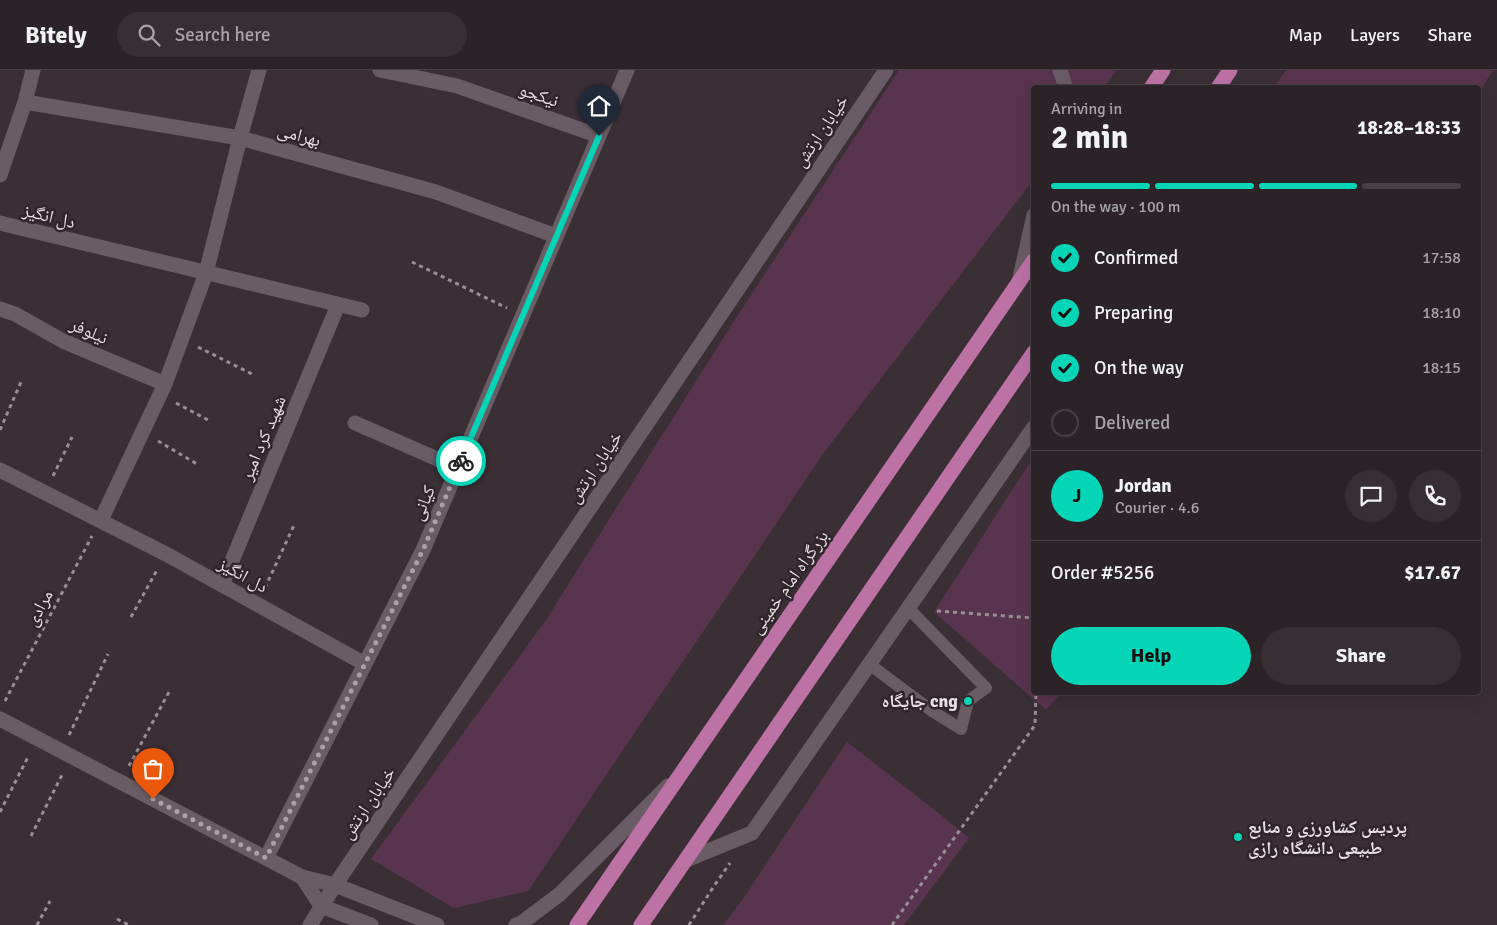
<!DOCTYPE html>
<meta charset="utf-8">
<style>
body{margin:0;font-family:Signika,"Noto Naskh Arabic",sans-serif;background:#382f34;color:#f1f3f6;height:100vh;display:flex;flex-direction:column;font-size:19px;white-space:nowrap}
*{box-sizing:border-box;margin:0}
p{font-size:16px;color:#a6a4a8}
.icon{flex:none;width:28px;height:28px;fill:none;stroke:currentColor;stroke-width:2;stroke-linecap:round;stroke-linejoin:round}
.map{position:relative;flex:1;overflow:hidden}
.details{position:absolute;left:1031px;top:15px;width:450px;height:610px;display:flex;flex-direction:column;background:#2c2328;border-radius:5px;box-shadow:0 5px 20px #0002,0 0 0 1px #484045}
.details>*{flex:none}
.pin{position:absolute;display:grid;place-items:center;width:42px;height:42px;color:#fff;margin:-51px -21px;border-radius:50% 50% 50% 0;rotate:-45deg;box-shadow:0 0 5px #0007}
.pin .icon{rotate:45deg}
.courier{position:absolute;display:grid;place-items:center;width:50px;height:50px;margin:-25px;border:4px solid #03d5b6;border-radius:50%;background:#fff;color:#222;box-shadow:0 1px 6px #0007}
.head em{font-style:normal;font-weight:700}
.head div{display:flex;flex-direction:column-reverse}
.head{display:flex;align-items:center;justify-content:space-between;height:85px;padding:0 20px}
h1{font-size:32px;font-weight:700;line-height:38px}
.bar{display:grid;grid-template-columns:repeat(4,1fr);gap:8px 5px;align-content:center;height:60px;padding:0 20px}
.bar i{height:6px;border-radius:4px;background:#484045}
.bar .current{background:#03d5b6}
.bar p{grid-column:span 4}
.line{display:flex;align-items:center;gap:12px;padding:0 20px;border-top:1px solid #484045}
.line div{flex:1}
.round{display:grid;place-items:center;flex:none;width:52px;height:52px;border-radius:26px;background:#382f34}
ol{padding:0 20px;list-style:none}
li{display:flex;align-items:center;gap:15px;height:55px}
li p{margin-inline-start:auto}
li .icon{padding:5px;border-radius:50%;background:#03d5b6;color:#111;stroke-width:4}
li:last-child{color:#a6a4a8}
li i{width:28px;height:28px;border:2px solid #484045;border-radius:50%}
.button{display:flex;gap:10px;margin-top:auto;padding:10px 20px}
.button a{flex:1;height:58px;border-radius:30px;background:#03d5b6;color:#111;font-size:20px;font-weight:700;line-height:58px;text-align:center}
.button a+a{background:#382f34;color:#f1f3f6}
header{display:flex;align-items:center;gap:30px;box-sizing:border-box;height:70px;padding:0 25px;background:#2c2328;border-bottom:1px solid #484045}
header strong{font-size:24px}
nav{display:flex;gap:28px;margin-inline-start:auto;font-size:18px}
.search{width:350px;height:45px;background:#382f34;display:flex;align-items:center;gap:12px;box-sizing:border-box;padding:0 18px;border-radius:28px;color:#a6a4a8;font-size:19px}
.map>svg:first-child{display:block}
.park{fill:#59344e}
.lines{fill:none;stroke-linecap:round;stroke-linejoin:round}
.path{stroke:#988f95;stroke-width:3;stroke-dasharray:4 4;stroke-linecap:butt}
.service{stroke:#6a5c65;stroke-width:12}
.minor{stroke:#6a5c65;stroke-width:15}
.tertiary{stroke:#6a5c65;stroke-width:15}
.secondary{stroke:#6a5c65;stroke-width:15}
.trunk{stroke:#bd72a6;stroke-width:15}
.done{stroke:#aba1a7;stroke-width:5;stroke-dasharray:0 9}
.route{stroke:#03d5b6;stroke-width:6}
.poi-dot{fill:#03d5b6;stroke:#31252c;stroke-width:2}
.labels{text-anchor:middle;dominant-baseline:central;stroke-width:5;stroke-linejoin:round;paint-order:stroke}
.street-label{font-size:18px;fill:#e7dfe4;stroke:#31252c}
.poi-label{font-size:18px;font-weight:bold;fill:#e7dfe4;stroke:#31252c;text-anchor:end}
</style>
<header>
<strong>Bitely</strong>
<div class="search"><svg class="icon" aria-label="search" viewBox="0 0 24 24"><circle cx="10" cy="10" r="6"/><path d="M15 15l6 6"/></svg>Search here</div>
<nav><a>Map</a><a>Layers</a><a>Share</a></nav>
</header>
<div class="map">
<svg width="1497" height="855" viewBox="0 0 1497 855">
<rect width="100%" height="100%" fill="#3b2f36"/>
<path class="park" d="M899 0H1117L1104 17 1034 18V109L823 384 528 821 454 838 371 789 546 550 730 257Z
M1286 0H1493L1479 23V18L1274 17Z
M1034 386V622L1061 623 1046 640 934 542Z
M847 672 936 741 969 768 904 855H723L743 829Z"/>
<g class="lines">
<path class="path" d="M412 192 507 238
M198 277 254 305
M176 333 210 351
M0 360 21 312
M158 371 197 394
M53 406 72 367
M265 518 295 453
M937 541 1034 548
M131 547 157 500
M5 631 92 466
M69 665 108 584
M129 696 169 622
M0 742 29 685
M31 766 63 703
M117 849 129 855
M37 855 50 831
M689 855 714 816 730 793
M892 855 1035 655 1036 622"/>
<path class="service" d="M869 594 932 641 961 659 968 631 986 618 908 538"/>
<path class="minor" d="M380 0 457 16 599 66
M25 32 240 68 436 122 556 166
M0 105 25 32 33 0
M0 153 362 240
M0 239 15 244 63 271 165 314
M355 353 458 398
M0 400 166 484 365 594
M101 450 165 314 206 203 240 68 259 0
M222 515 338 235
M266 788 423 480 627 0
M686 790 752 763 1034 357"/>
<path class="tertiary" d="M310 855 335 815 886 0"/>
<path class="secondary" d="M1060 0 1064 12 1065 18
M1019 212 1034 145
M0 649 302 807 335 815 437 855
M302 807 321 836 371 855
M516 855 520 854 560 824 668 716"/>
<path class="trunk" d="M1151 18 1163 0
M1218 18 1230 0
M577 855 1034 190
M641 855 1034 282"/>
</g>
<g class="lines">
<path class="done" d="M153 729 266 788 423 480 461 391"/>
<path class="route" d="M461 391 599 66"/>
</g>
<g class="poi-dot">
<circle cx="968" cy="631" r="5"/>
<circle cx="1238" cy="767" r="5"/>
</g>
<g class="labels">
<g class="street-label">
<text transform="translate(539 25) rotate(19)">نیکجو</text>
<text transform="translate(821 61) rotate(-56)">خیابان ارتش</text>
<text transform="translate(299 65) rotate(15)">بهرامی</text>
<text transform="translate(49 146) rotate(14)">دل انگیز</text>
<text transform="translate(89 261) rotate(24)">نیلوفر</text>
<text transform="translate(263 368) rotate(-67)">شهید کرد امیر</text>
<text transform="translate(595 397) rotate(-56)">خیابان ارتش</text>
<text transform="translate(423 433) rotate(-67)">کیانی</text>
<text transform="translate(243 505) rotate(29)">دل انگیز</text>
<text transform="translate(789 512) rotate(-55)">بزرگراه امام خمینی</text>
<text transform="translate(39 538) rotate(-62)">مرادی</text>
<text transform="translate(368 733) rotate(-56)">خیابان ارتش</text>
</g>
<g class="poi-label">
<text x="958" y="631">جایگاه cng</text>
<text x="1248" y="757" text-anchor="start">پردیس کشاورزی و منابع<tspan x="1248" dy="21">طبیعی دانشگاه رازی</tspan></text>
</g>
</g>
</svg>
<div class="pin" style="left:153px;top:729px;background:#ea580c"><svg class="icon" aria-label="bag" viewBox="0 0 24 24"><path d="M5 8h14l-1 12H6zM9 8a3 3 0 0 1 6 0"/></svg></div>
<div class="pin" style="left:599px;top:66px;background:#1f2937"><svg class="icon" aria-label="home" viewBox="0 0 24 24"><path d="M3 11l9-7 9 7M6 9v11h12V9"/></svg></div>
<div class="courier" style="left:461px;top:391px"><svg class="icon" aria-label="bike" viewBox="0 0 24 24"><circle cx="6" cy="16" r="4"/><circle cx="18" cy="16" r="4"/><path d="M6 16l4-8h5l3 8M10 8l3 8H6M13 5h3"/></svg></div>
<section class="details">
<div class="head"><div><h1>2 min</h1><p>Arriving in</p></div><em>18:28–18:33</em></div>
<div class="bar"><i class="current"></i><i class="current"></i><i class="current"></i><i></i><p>On the way · 100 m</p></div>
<ol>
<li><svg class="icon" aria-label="check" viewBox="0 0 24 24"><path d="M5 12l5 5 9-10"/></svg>Confirmed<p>17:58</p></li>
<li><svg class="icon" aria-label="check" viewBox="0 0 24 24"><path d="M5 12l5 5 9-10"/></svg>Preparing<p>18:10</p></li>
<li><svg class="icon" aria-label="check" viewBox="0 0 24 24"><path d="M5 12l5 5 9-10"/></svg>On the way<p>18:15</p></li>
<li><i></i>Delivered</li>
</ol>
<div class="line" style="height:90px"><b class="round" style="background:#03d5b6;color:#111">J</b><div><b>Jordan</b><p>Courier · 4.6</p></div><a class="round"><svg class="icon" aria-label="chat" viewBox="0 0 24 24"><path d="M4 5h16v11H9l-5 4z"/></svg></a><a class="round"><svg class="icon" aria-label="phone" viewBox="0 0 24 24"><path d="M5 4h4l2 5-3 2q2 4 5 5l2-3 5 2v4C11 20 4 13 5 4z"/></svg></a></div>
<div class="line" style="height:65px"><div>Order #5256</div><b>$17.67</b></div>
<div class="button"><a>Help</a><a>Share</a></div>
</section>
</div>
